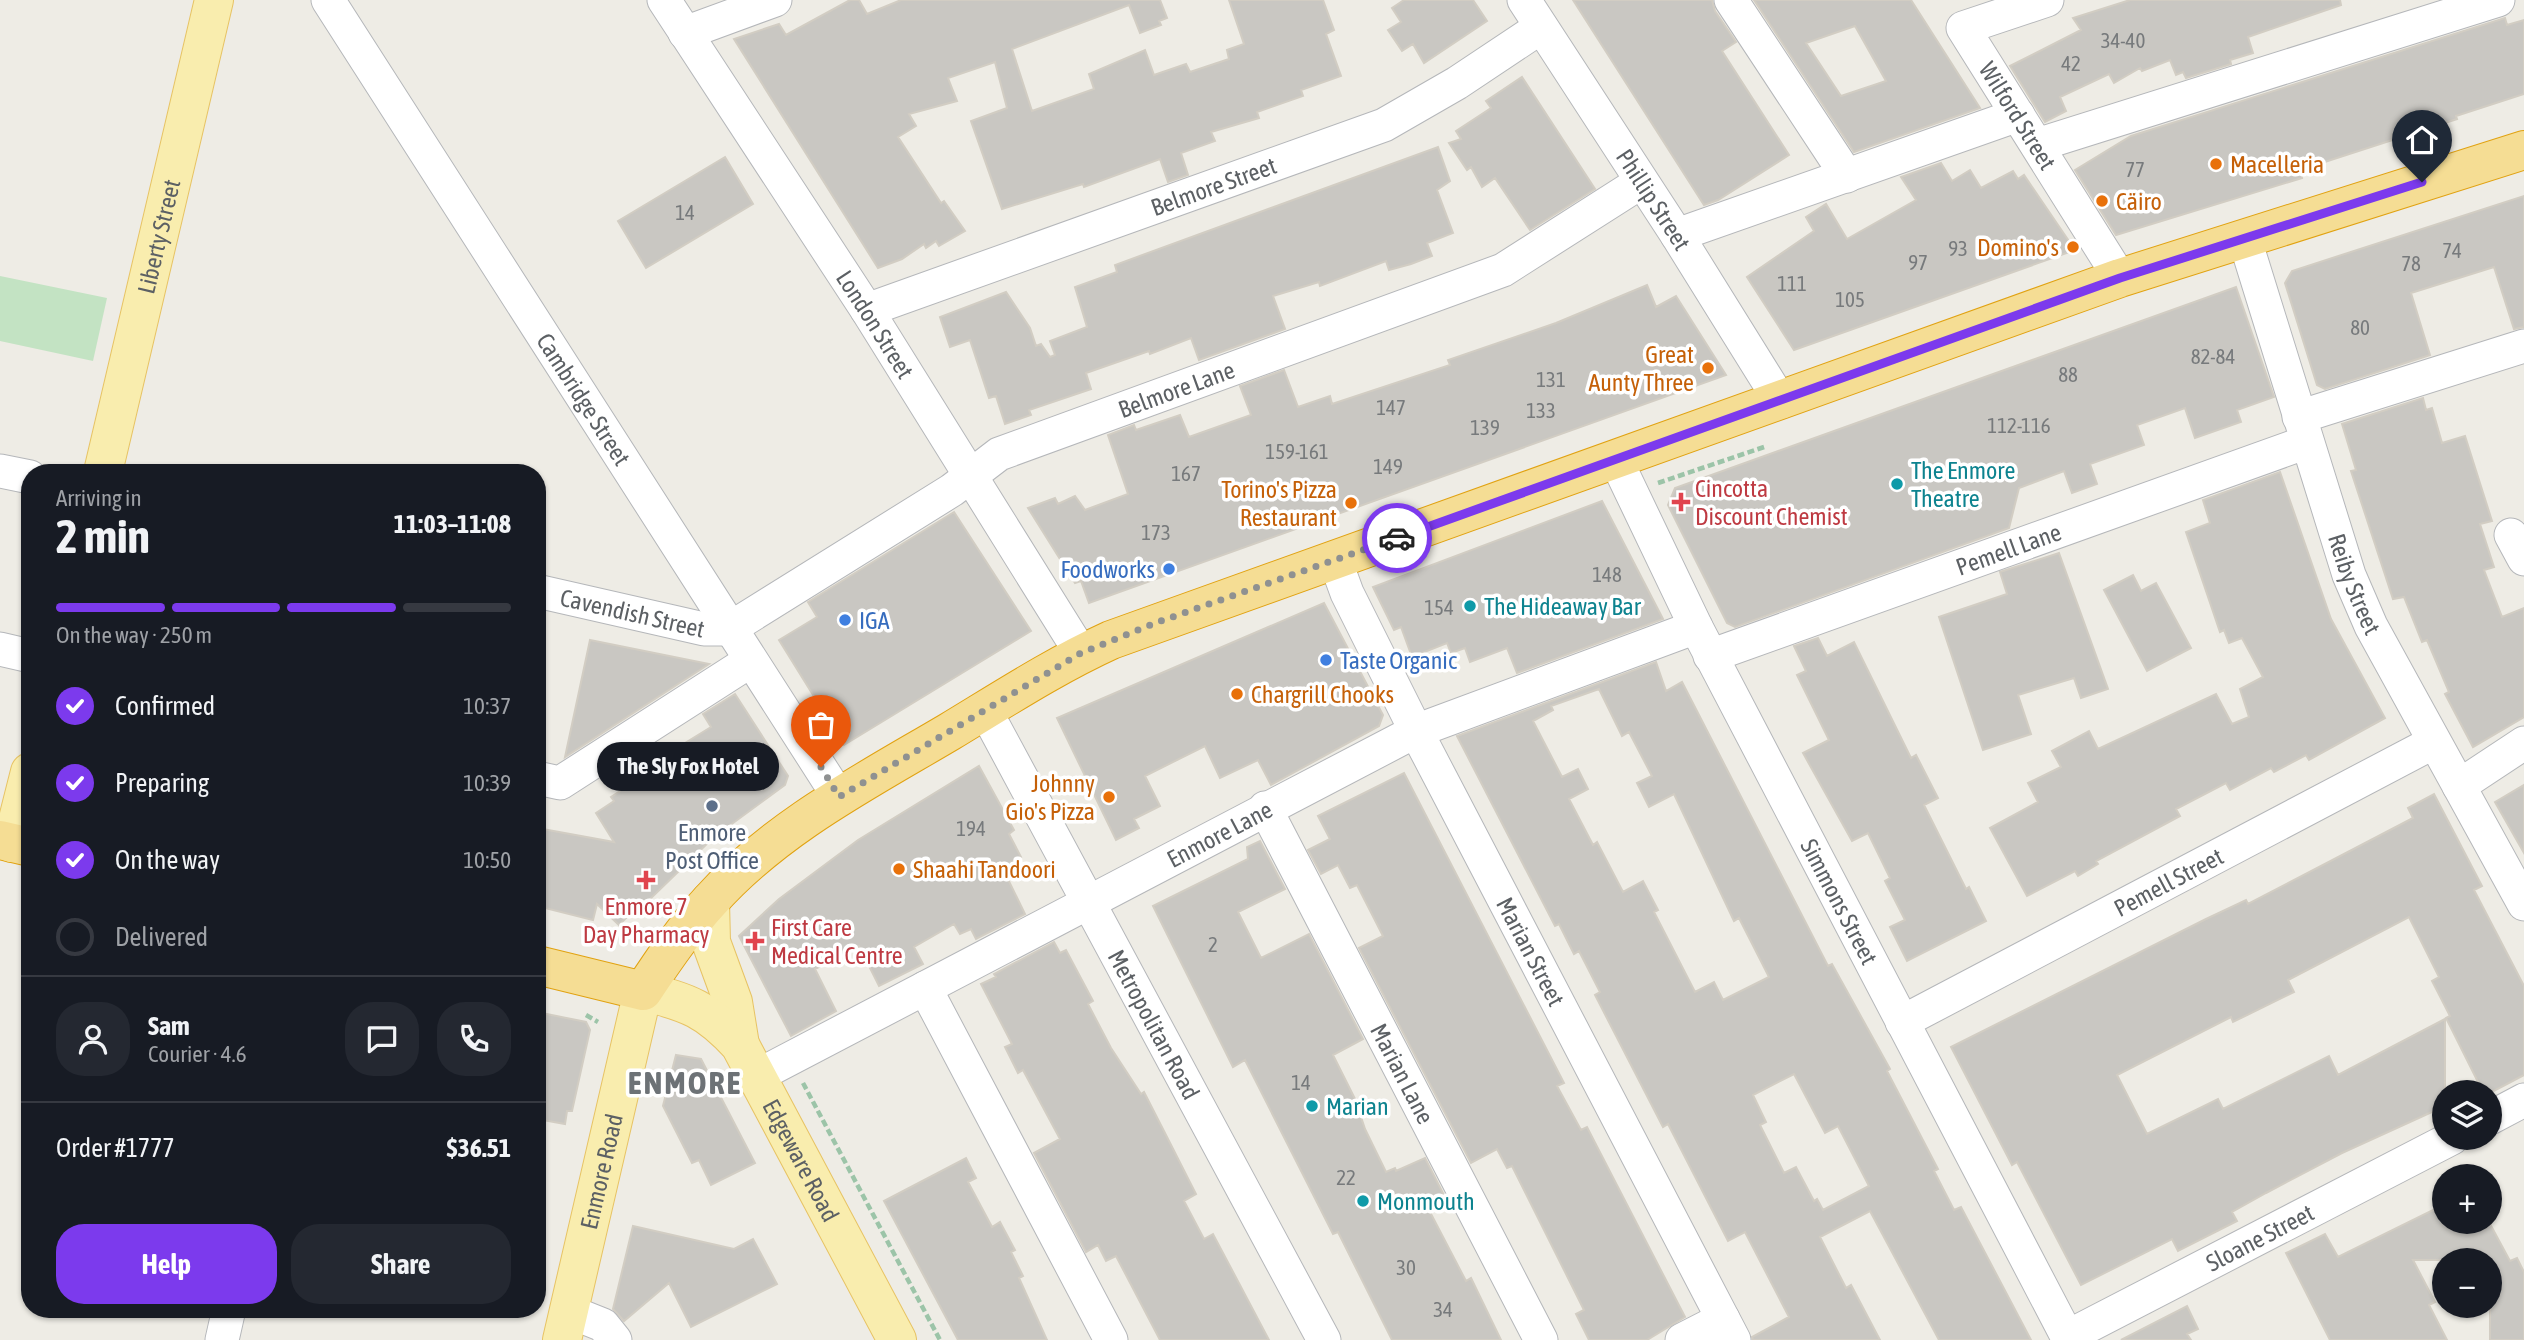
<!DOCTYPE html>
<meta charset="utf-8">
<style>
body{margin:0;font-family:"Asap Condensed",sans-serif;background:#242831;color:#f1f3f6;height:100vh;display:flex;flex-direction:column;font-size:26px;white-space:nowrap}
*{box-sizing:border-box;margin:0}
p{font-size:23px;color:#9ea1a6}
.icon{flex:none;width:38px;height:38px;fill:none;stroke:currentColor;stroke-width:2;stroke-linecap:round;stroke-linejoin:round}
.map{position:relative;flex:1;overflow:hidden}
.details{position:absolute;left:21px;top:464px;width:525px;height:854px;display:flex;flex-direction:column;background:#171b24;border-radius:28px;box-shadow:0 2px 5px #0004}
.details>*{flex:none}
.controls{position:absolute;left:2432px;top:1080px;display:grid;gap:14px}
.controls a{display:grid;place-items:center;width:70px;height:70px;border-radius:50%;background:#171b24;box-shadow:0 2px 5px #0004;font-size:35px}
.pin{position:absolute;display:grid;place-items:center;width:60px;height:60px;color:#fff;margin:-72px -30px;border-radius:50% 50% 50% 0;rotate:-45deg;box-shadow:0 0 7px #0007}
.pin .icon{rotate:45deg}
.courier{position:absolute;display:grid;place-items:center;width:70px;height:70px;margin:-35px;border:5px solid #7c3aed;border-radius:50%;background:#fff;color:#222;box-shadow:0 2px 9px #0007}
.bubble{position:absolute;height:49px;border-radius:24px;background:#171b24;box-shadow:0 2px 5px #0004;font-size:23px;font-weight:700;line-height:49px;text-align:center}
.head em{font-style:normal;font-weight:700}
.head div{display:flex;flex-direction:column-reverse}
.head{display:flex;align-items:center;justify-content:space-between;height:119px;padding:0 35px}
h1{font-size:46px;font-weight:700;line-height:52px}
.bar{display:grid;grid-template-columns:repeat(4,1fr);gap:10px 7px;align-content:center;height:84px;padding:0 35px}
.bar i{height:9px;border-radius:5px;background:#363941}
.bar .on{background:#7c3aed}
.bar p{grid-column:span 4}
.line{display:flex;align-items:center;gap:18px;padding:0 35px;border-top:2px solid #363941}
.line div{flex:1}
.round{display:grid;place-items:center;flex:none;width:74px;height:74px;border-radius:28px;background:#242831}
ol{padding:0 35px;list-style:none}
li{display:flex;align-items:center;gap:21px;height:77px}
li p{margin-inline-start:auto}
li .icon{padding:7px;border-radius:50%;background:#7c3aed;color:#fff;stroke-width:4}
li:last-child{color:#9ea1a6}
li i{width:38px;height:38px;border:4px solid #363941;border-radius:50%}
.cta{display:flex;gap:14px;margin-top:auto;padding:14px 35px}
.cta a{flex:1;height:80px;border-radius:28px;background:#7c3aed;color:#fff;font-size:28px;font-weight:700;line-height:80px;text-align:center}
.cta a+a{background:#242831;color:#f1f3f6}
.map>svg:first-child{display:block}
.green{fill:#c3e3c3}
.building{fill:#c9c7c2;stroke:#d2cdc3;stroke-width:2;fill-rule:evenodd}
.lines{fill:none;stroke-linecap:round;stroke-linejoin:round}
.minor-casing{stroke:#b5b7ba;stroke-width:35}
.major-casing{stroke:#e7c364;stroke-width:40}
.highway-casing{stroke:#e1a211;stroke-width:40}
.path{stroke:#9cc4a8;stroke-width:4.5;stroke-dasharray:7 3.5;stroke-linecap:butt}
.minor{stroke:#fff;stroke-width:33}
.major{stroke:#f9edae;stroke-width:38}
.highway{stroke:#f5dd94;stroke-width:38}
.done{stroke:#8f9191;stroke-width:7;stroke-dasharray:0 12.6}
.route{stroke:#7c3aed;stroke-width:9}
.food-dot{fill:#e8710a;stroke:#fff;stroke-width:2.5}
.culture-dot{fill:#0f9aa8;stroke:#fff;stroke-width:2.5}
.health-dot{fill:#e0444e;stroke:#fff;stroke-width:2.5}
.shop-dot{fill:#3f7fe0;stroke:#fff;stroke-width:2.5}
.service-dot{fill:#5c6f8a;stroke:#fff;stroke-width:2.5}
.labels{text-anchor:middle;dominant-baseline:central;stroke-width:7;stroke-linejoin:round;paint-order:stroke}
.number-label{font-size:21px;fill:#777a7c}
.street-label{font-size:24px;fill:#5c6064;stroke:#fff}
.food-label{font-size:24px;fill:#c56008;stroke:#fff;text-anchor:start}
.culture-label{font-size:24px;fill:#0d838f;stroke:#fff;text-anchor:start}
.health-label{font-size:24px;fill:#be3a42;stroke:#fff;text-anchor:start}
.shop-label{font-size:24px;fill:#366cbe;stroke:#fff;text-anchor:start}
.service-label{font-size:24px;fill:#4e5e75;stroke:#fff}
.district-label{font-size:32px;font-weight:bold;letter-spacing:2px;fill:#6d7276;stroke:#fff}
</style>
<div class="map">
<svg width="2524" height="1340" viewBox="0 0 2524 1340">
<rect width="100%" height="100%" fill="#eeece5"/>
<path class="green" d="M0 276 107 298 93 361 0 341Z"/>
<path class="building" d="M850 0H859L867 14 901 0H1160L1167 18 1159 21 1161 25 1140 33 1129 5 1012 49 1032 111 1094 89 1089 74 1145 50 1154 75 1186 64 1190 72 1229 59 1227 50 1244 44 1229 0H1323L1334 30 1326 34 1341 76 1301 90 1303 96 1257 112 1259 118 1211 132 1215 141 1181 153 1188 175 1168 182 1160 159 1084 187 1083 184 1002 209 971 121 1007 108 995 62 948 78 957 101 909 114 916 126 898 137 941 203 944 201 965 231 939 246 936 241 926 248 924 244 902 259 878 268 734 39 779 24 786 35Z
M1404 0H1473L1487 21 1424 63 1413 44 1402 51 1388 30 1401 22 1392 8Z
M1573 0H1712L1715 11 1736 42 1722 51 1789 155 1718 200 1704 205Z
M1754 0H1911L1980 108 1854 152ZM1855 26 1886 81 1841 96 1806 43Z
M2130 0H2340L2341 5 2248 37 2253 53 2230 60 2231 64 2186 78 2183 72 2176 75 2170 60 2142 71 2140 68 2114 83 2109 74 2060 97 2066 111 2045 122 2010 66 2081 30 2073 18Z
M2505 18 2507 25 2524 20V94L2456 116 2457 119 2300 170 2302 178 2116 235 2075 170 2131 136Z
M1522 77 1595 189 1530 230 1495 178 1482 187 1471 167 1467 170 1449 143 1461 139 1456 131 1491 108 1486 101Z
M1438 147 1450 181 1437 190 1453 233 1427 243 1432 256 1411 264 1389 270 1386 261 1320 286 1319 282 1273 296 1285 329 1199 360 1191 338 1150 354 1149 351 1086 373 1091 389 1029 410 1031 415 1005 424 996 396 989 398 970 340 950 347 940 317 1006 292 1030 328 1036 346 1041 344 1050 357 1055 355 1050 341 1087 327 1075 287 1117 272 1115 265Z
M725 157 753 204 646 268 618 221Z
M1941 163 1952 181 1970 170 1981 188 2013 171 2018 179 2024 175 2075 250 1794 350 1747 277 1814 231 1806 217 1826 204 1847 239 1916 200 1901 177Z
M2524 196V327L2514 329 2494 267 2411 293 2430 355 2325 389 2317 385 2285 283 2292 271Z
M1647 285 1656 307 1676 296 1726 375 1089 603 1081 581 1075 583 1028 508 1055 498 1058 504 1075 496 1085 510 1128 494 1108 435 1134 425 1136 430 1180 415 1189 437 1251 415 1240 386 1284 370 1298 407 1330 396 1332 404 1450 365 1448 360 1556 323Z
M2236 287 2274 397 2237 410 2241 422 2195 438 2185 408 2137 425 2144 445 2090 464 2097 484 2072 493 2064 471 2019 488 2009 528 1735 627 1727 623 1668 505 1675 488Z
M2423 398 2426 410 2432 408 2442 443 2465 436 2492 521 2480 524 2494 567 2484 570 2502 617 2524 608V717L2473 747 2445 694 2449 692 2427 640 2422 642 2404 597 2393 599 2351 471 2356 470 2342 424Z
M2280 472 2331 619 2385 718 2309 760 2306 755 2274 772 2271 768 2230 790 2226 783 2176 809 2180 816 2096 861 2098 864 2078 876 2075 871 2027 896 1990 828 2038 802 2028 783 2061 767 2052 751 2089 731 2098 749 2216 694 2232 724 2249 717 2240 689 2263 677 2242 638 2229 643 2224 630 2220 632 2186 532 2210 523 2203 500Z
M1602 501 1663 619 1517 673 1507 648 1470 662 1465 648 1451 653 1447 643 1412 657 1401 627 1394 630 1373 587Z
M954 512 1031 631 844 745 779 640 817 617 808 602Z
M2059 553 2108 689 2081 698 2074 678 2018 695 2031 734 1983 750 1939 617 2007 594 2000 572Z
M2133 575 2141 591 2156 583 2191 648 2147 671 2104 590Z
M1324 603 1383 715 1379 726 1271 785 1258 760 1220 778 1205 746 1145 776 1160 806 1134 819 1139 828 1116 840 1057 718Z
M1818 638 1827 656 1854 642 1911 758 1916 755 1938 798 1924 805 1966 889 1969 887 1986 921 1907 961 1890 927 1905 920 1885 881 1890 878 1868 833 1852 841 1803 753 1829 740 1797 675 1806 671 1794 646Z
M590 640 709 664 565 757Z
M1656 662 1666 691 1682 682 1828 966 1832 964 1890 1069 1887 1071 1938 1169 1934 1171 1954 1210 1961 1207 2031 1340H1939L1870 1211 1820 1237 1846 1288 1851 1285 1880 1340H1753L1752 1337 1789 1317 1745 1232 1728 1241 1668 1124 1663 1127 1595 995 1600 992 1579 951 1574 954 1559 924 1555 926 1457 736ZM1599 689 1622 736 1629 732 1652 776 1637 783 1649 807 1674 794 1734 921 1739 918 1769 977 1723 1000 1714 982 1695 992 1654 912 1658 910 1643 881 1623 892 1597 842 1593 845 1569 799 1588 789 1578 769 1562 777 1533 721 1553 710 1551 706ZM1794 1074 1825 1133 1838 1126 1869 1186 1823 1210 1817 1199 1814 1201 1796 1167 1784 1173 1760 1125 1766 1122 1753 1095Z
M735 694 788 776 785 785 714 837 645 904 643 901 619 925 597 904 593 920 537 906V828L614 842 596 813 614 801 611 797 649 772 653 777 691 753 685 743 711 727 703 714Z
M979 766 1014 830 1009 834 1021 857 1002 867 1025 914 976 939 971 929 960 934 954 924 914 947 923 964 879 986 859 946 815 969 836 1011 791 1036 739 936 779 899 858 840Z
M1404 773 1564 1083 1557 1086 1581 1130 1587 1127 1685 1317 1647 1340H1589L1576 1314 1584 1310 1512 1166 1507 1168 1497 1149 1471 1163 1359 948 1383 936 1357 885 1350 888 1338 865 1321 874 1308 850 1330 839 1318 816Z
M2524 785V853L2495 802Z
M2434 794 2482 886 2474 890 2524 986V1075L2490 1093 2483 1092 2446 1018 2450 1016 2432 981 2439 977 2409 917 2288 980 2294 992 2233 1022 2231 1017 2117 1075 2147 1134 2218 1099 2223 1109 2329 1056 2338 1075 2445 1019V1106L2342 1153 2266 1193 2232 1212 2237 1221 2178 1251 2172 1239 2081 1285 2017 1162 2012 1165 1951 1047 2206 919 2246 900 2248 904 2344 854 2413 818 2408 808Z
M1260 841 1285 889 1238 912 1261 958 1309 934 1363 1039 1333 1055 1355 1099 1365 1129 1386 1172 1395 1168 1396 1171 1425 1158 1448 1203 1430 1212 1466 1281 1471 1278 1501 1340H1392L1338 1232 1333 1234 1245 1060 1233 1067 1153 906 1248 859 1247 847Z
M1054 942 1060 953 1066 950 1093 1001 1088 1004 1111 1048 1141 1094 1144 1092 1167 1137 1196 1194 1184 1201 1204 1239 1213 1234 1269 1340H1160L1116 1256 1106 1261 1098 1245 1086 1252 1034 1153 1060 1139 1023 1070 1018 1073 1005 1047 1012 1044 981 984 996 977 994 974Z
M537 1012 586 1022 590 1030 572 1111H567L565 1124 537 1119Z
M676 1055 701 1059 755 1163 711 1185 699 1160 692 1163 663 1106Z
M966 1158 976 1178 968 1182 992 1227 1000 1222 1015 1250 1011 1252 1023 1276 1019 1278 1047 1340H958L884 1201Z
M2445 1204V1222H2489L2510 1261 2517 1258 2524 1272V1340H2490V1260H2413L2435 1302 2429 1305 2447 1340H2330L2286 1253 2325 1234 2338 1257Z
M633 1226 734 1249 753 1239 777 1284 691 1327 669 1283 624 1321 613 1309Z
M2187 1306 2198 1329 2187 1334 2191 1340H2121Z"/>
<g class="lines">
<defs>
<g id="minor">
<path id="s1" d="M328 0 839 797"/>
<path id="s2" d="M664 0 867 310 1081 653"/>
<path id="s3" d="M1524 0 1677 235 1781 402"/>
<path d="M1731 0 1847 176"/>
<path id="s4" d="M2047 0 1963 28 2120 278"/>
<path d="M685 33 775 0"/>
<path d="M2037 145 2498 0"/>
<path d="M1677 235 2018 115"/>
<path id="s5" d="M2244 237 2349 575 2371 626 2524 904"/>
<path id="s6" d="M867 310 1384 125 1457 83 1541 27"/>
<path d="M2299 417 2524 346"/>
<path id="s7" d="M1616 460 1696 627 2069 1340"/>
<path d="M0 471 30 477"/>
<path d="M2511 535 2524 559"/>
<path id="s8" d="M1335 560 1347 593 1416 731 1734 1340"/>
<path id="s9" d="M537 591 704 629H729L952 490 999 454 1503 270 1641 182"/>
<path d="M0 649 30 656"/>
<path id="s10" d="M1710 656 2307 442"/>
<path id="s11" d="M985 710 1324 1340"/>
<path d="M537 778 560 783 750 661"/>
<path d="M2459 786 2524 743"/>
<path id="s12" d="M1265 808 1541 1340"/>
<path d="M925 988 1111 1340"/>
<path id="s13" d="M1902 1022 2434 742"/>
<path id="s14" d="M757 1076 1416 731 1696 627"/>
<path d="M2490 1118 2524 1100"/>
<path d="M568 1311 603 1325 615 1340"/>
<path id="s15" d="M2067 1337 2452 1138"/>
<path d="M222 1340 229 1309"/>
<path d="M1682 1340 1723 1319"/>
</g>
<g id="major">
<path id="s16" d="M103 472 214 0"/>
<path d="M12 843 30 772"/>
<path d="M710 901 711 942 733 1002 740 1045"/>
<path id="s17" d="M562 1340 643 991C689 1003 707 1009 740 1045L897 1340"/>
</g>
<path id="highway" d="M0 840 30 847
M537 965 643 991C664 959 685 928 710 901 775 828 866 781 949 732 1002 700 1054 666 1111 640L2120 278 2524 150"/>
</defs>
<use href="#minor" class="minor-casing"/>
<use href="#major" class="major-casing"/>
<use href="#highway" class="highway-casing"/>
<path class="path" d="M1658 483 1767 446
M586 1015 598 1022
M803 1083 940 1340"/>
<use href="#minor" class="minor"/>
<use href="#major" class="major"/>
<use href="#highway" class="highway"/>
</g>
<g class="lines">
<path class="done" d="M821 767 839 797 1081 653 1158 622 1397 538"/>
<path class="route" d="M1397 538 2120 278 2422 182"/>
</g>
<g class="food-dot">
<circle cx="2216" cy="164" r="7"/>
<circle cx="2102" cy="201" r="7"/>
<circle cx="2073" cy="247" r="7"/>
<circle cx="1708" cy="368" r="7"/>
<circle cx="1351" cy="503" r="7"/>
<circle cx="1237" cy="694" r="7"/>
<circle cx="1109" cy="797" r="7"/>
<circle cx="899" cy="869" r="7"/>
</g>
<g class="culture-dot">
<circle cx="1897" cy="484" r="7"/>
<circle cx="1470" cy="606" r="7"/>
<circle cx="1312" cy="1106" r="7"/>
<circle cx="1363" cy="1201" r="7"/>
</g>
<g class="health-dot">
<path d="M1677.5 491.5h7v7h7v7h-7v7h-7v-7h-7v-7h7z"/>
<path d="M642.5 869.5h7v7h7v7h-7v7h-7v-7h-7v-7h7z"/>
<path d="M751.5 930.5h7v7h7v7h-7v7h-7v-7h-7v-7h7z"/>
</g>
<g class="shop-dot">
<circle cx="1169" cy="569" r="7"/>
<circle cx="845" cy="620" r="7"/>
<circle cx="1326" cy="660" r="7"/>
</g>
<circle class="service-dot" cx="712" cy="806" r="7"/>
<g class="labels">
<g class="number-label">
<text x="2123" y="40">34-40</text>
<text x="2071" y="63">42</text>
<text x="2135" y="169">77</text>
<text x="685" y="212">14</text>
<text x="1958" y="248">93</text>
<text x="2452" y="250">74</text>
<text x="1918" y="262">97</text>
<text x="2411" y="263">78</text>
<text x="1792" y="283">111</text>
<text x="1850" y="299">105</text>
<text x="2360" y="327">80</text>
<text x="2213" y="356">82-84</text>
<text x="2068" y="374">88</text>
<text x="1551" y="379">131</text>
<text x="1391" y="407">147</text>
<text x="1541" y="410">133</text>
<text x="2019" y="425">112-116</text>
<text x="1485" y="427">139</text>
<text x="1297" y="451">159-161</text>
<text x="1388" y="466">149</text>
<text x="1186" y="473">167</text>
<text x="1156" y="532">173</text>
<text x="1607" y="574">148</text>
<text x="1439" y="607">154</text>
<text x="971" y="828">194</text>
<text x="1213" y="944">2</text>
<text x="1301" y="1082">14</text>
<text x="1346" y="1177">22</text>
<text x="1406" y="1267">30</text>
<text x="1443" y="1309">34</text>
</g>
<g class="street-label">
<text stroke="none"><textPath href="#s4" startOffset="192">Wilford Street</textPath></text>
<text stroke="none"><textPath href="#s6" startOffset="368">Belmore Street</textPath></text>
<text stroke="none"><textPath href="#s3" startOffset="238">Phillip Street</textPath></text>
<text stroke="none"><textPath href="#s16" startOffset="242">Liberty Street</textPath></text>
<text stroke="none"><textPath href="#s2" startOffset="387">London Street</textPath></text>
<text stroke="none"><textPath href="#s9" startOffset="707">Belmore Lane</textPath></text>
<text stroke="none"><textPath href="#s1" startOffset="474">Cambridge Street</textPath></text>
<text stroke="none"><textPath href="#s10" startOffset="317">Pemell Lane</textPath></text>
<text stroke="none"><textPath href="#s5" startOffset="364">Reiby Street</textPath></text>
<text stroke="none"><textPath href="#s9" startOffset="98">Cavendish Street</textPath></text>
<text stroke="none"><textPath href="#s14" startOffset="522">Enmore Lane</textPath></text>
<text stroke="none"><textPath href="#s13" startOffset="301">Pemell Street</textPath></text>
<text stroke="none"><textPath href="#s7" startOffset="495">Simmons Street</textPath></text>
<text stroke="none"><textPath href="#s8" startOffset="438">Marian Street</textPath></text>
<text stroke="none"><textPath href="#s11" startOffset="357">Metropolitan Road</textPath></text>
<text stroke="none"><textPath href="#s12" startOffset="299">Marian Lane</textPath></text>
<text stroke="none"><textPath href="#s17" startOffset="602">Edgeware Road</textPath></text>
<text stroke="none"><textPath href="#s17" startOffset="173">Enmore Road</textPath></text>
<text stroke="none"><textPath href="#s15" startOffset="217">Sloane Street</textPath></text>
</g>
<g class="food-label">
<text x="2230" y="164">Macelleria</text>
<text x="2116" y="201">Cäiro</text>
<text x="2059" y="247" text-anchor="end">Domino's</text>
<text x="1694" y="354" text-anchor="end">Great<tspan x="1694" dy="28">Aunty Three</tspan></text>
<text x="1337" y="489" text-anchor="end">Torino's Pizza<tspan x="1337" dy="28">Restaurant</tspan></text>
<text x="1251" y="694">Chargrill Chooks</text>
<text x="1095" y="783" text-anchor="end">Johnny<tspan x="1095" dy="28">Gio's Pizza</tspan></text>
<text x="913" y="869">Shaahi Tandoori</text>
</g>
<g class="culture-label">
<text x="1911" y="470">The Enmore<tspan x="1911" dy="28">Theatre</tspan></text>
<text x="1484" y="606">The Hideaway Bar</text>
<text x="1326" y="1106">Marian</text>
<text x="1377" y="1201">Monmouth</text>
</g>
<g class="health-label">
<text x="1695" y="488">Cincotta<tspan x="1695" dy="28">Discount Chemist</tspan></text>
<text x="646" y="906" text-anchor="middle">Enmore 7<tspan x="646" dy="28">Day Pharmacy</tspan></text>
<text x="771" y="927">First Care<tspan x="771" dy="28">Medical Centre</tspan></text>
</g>
<g class="shop-label">
<text x="1155" y="569" text-anchor="end">Foodworks</text>
<text x="859" y="620">IGA</text>
<text x="1340" y="660">Taste Organic</text>
</g>
<g class="service-label">
<text x="712" y="832">Enmore<tspan x="712" dy="28">Post Office</tspan></text>
</g>
<g class="district-label">
<text x="685" y="1082">ENMORE</text>
</g>
</g>
</svg>
<div class="controls">
<a><svg class="icon" aria-label="layers" viewBox="0 0 24 24"><path d="M12 4l9 5-9 5-9-5zM3 14l9 5 9-5"/></svg></a>
<a>+</a>
<a>−</a>
</div>
<div class="pin" style="left:821px;top:767px;background:#ea580c"><svg class="icon" aria-label="bag" viewBox="0 0 24 24"><path d="M5 8h14l-1 12H6zM9 8a3 3 0 0 1 6 0"/></svg></div>
<div class="pin" style="left:2422px;top:182px;background:#1f2937"><svg class="icon" aria-label="home" viewBox="0 0 24 24"><path d="M3 11l9-7 9 7M6 9v11h12V9"/></svg></div>
<div class="courier" style="left:1397px;top:538px"><svg class="icon" aria-label="car" viewBox="0 0 24 24"><path d="M5 17H2v-5l4-1 3-4h7l3 4 3 1v5h-3M9 17h6M6 11h13"/><circle cx="7" cy="17" r="2"/><circle cx="17" cy="17" r="2"/></svg></div>
<div class="bubble" style="left:597px;top:742px;width:182px">The Sly Fox Hotel</div>
<section class="details">
<div class="head"><div><h1>2 min</h1><p>Arriving in</p></div><em>11:03–11:08</em></div>
<div class="bar"><i class="on"></i><i class="on"></i><i class="on"></i><i></i><p>On the way · 250 m</p></div>
<ol>
<li><svg class="icon" aria-label="check" viewBox="0 0 24 24"><path d="M5 12l5 5 9-10"/></svg>Confirmed<p>10:37</p></li>
<li><svg class="icon" aria-label="check" viewBox="0 0 24 24"><path d="M5 12l5 5 9-10"/></svg>Preparing<p>10:39</p></li>
<li><svg class="icon" aria-label="check" viewBox="0 0 24 24"><path d="M5 12l5 5 9-10"/></svg>On the way<p>10:50</p></li>
<li><i></i>Delivered</li>
</ol>
<div class="line" style="height:126px"><a class="round"><svg class="icon" aria-label="person" viewBox="0 0 24 24"><circle cx="12" cy="8" r="4"/><path d="M4 21q1-7 8-7t8 7"/></svg></a><div><b>Sam</b><p>Courier · 4.6</p></div><a class="round"><svg class="icon" aria-label="chat" viewBox="0 0 24 24"><path d="M4 5h16v11H9l-5 4z"/></svg></a><a class="round"><svg class="icon" aria-label="phone" viewBox="0 0 24 24"><path d="M5 4h4l2 5-3 2q2 4 5 5l2-3 5 2v4C11 20 4 13 5 4z"/></svg></a></div>
<div class="line" style="height:91px"><div>Order #1777</div><b>$36.51</b></div>
<div class="cta"><a>Help</a><a>Share</a></div>
</section>
</div>
